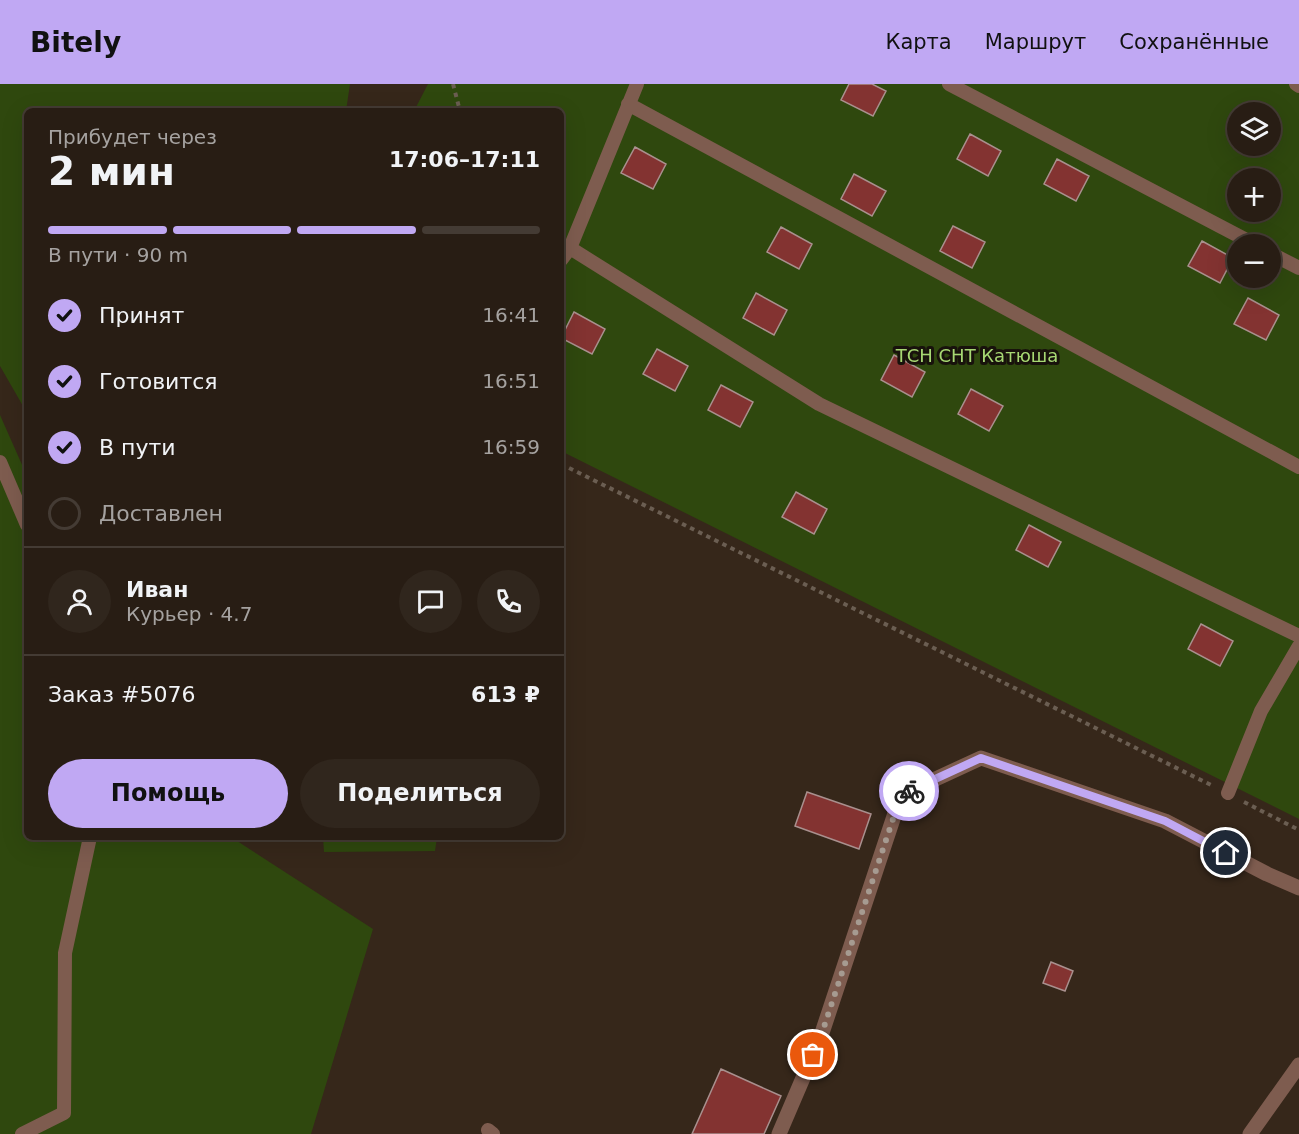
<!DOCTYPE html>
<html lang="ru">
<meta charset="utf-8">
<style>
body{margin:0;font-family:"DejaVu Sans",sans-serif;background:#30261d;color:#f1f3f6;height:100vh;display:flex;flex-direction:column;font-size:22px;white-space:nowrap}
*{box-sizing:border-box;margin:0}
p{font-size:20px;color:#a5a2a0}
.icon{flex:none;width:33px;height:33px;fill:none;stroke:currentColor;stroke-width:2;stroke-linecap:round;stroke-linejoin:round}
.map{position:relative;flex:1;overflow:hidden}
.details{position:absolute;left:24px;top:24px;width:540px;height:732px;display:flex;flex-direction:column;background:#281d14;border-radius:9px;box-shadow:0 6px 24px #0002,0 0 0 2px #443b34}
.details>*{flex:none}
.buttons{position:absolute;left:1227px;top:18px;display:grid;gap:12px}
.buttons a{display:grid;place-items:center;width:54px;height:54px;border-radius:50%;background:#281d14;box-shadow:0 6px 24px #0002,0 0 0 2px #443b34;font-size:30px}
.pin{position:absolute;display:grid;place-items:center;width:51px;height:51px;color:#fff;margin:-26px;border:3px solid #fff;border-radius:50%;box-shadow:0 2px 6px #0007}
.courier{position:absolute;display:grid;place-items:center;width:60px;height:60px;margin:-30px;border:4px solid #c0a8f3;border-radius:50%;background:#fff;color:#222;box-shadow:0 2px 8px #0007}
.head em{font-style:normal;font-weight:800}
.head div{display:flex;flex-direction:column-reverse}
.head{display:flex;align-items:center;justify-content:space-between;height:102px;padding:0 24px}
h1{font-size:39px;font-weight:800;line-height:45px}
.bar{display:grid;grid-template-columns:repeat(4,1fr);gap:9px 6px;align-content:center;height:72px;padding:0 24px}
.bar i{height:8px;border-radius:4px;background:#443b34}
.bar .active{background:#c0a8f3}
.bar p{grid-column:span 4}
.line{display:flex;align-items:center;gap:15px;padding:0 24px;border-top:2px solid #443b34}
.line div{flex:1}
.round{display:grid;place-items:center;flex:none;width:63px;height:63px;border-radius:32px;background:#30261d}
ol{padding:0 24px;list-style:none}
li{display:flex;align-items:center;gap:18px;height:66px}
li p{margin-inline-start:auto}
li .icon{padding:6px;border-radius:50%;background:#c0a8f3;color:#111;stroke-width:4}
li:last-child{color:#a5a2a0}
li i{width:33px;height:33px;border:3px solid #443b34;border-radius:50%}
.cta{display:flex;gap:12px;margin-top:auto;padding:12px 24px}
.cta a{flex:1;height:69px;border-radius:36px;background:#c0a8f3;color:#111;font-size:24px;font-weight:800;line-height:69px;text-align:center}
.cta a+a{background:#30261d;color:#f1f3f6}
header{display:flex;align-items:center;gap:36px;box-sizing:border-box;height:84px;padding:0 30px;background:#c0a8f3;color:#111}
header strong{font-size:28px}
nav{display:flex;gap:33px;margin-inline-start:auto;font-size:21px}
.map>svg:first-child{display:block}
.green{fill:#2f480e;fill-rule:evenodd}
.building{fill:#833331;stroke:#a9908e;stroke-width:1.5}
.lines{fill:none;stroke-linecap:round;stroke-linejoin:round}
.path{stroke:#6b5e52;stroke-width:4;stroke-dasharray:4.5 4.5;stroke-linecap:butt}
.service{stroke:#7e5c4f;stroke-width:14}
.minor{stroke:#7e5c4f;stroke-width:15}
.done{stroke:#a69b91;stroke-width:6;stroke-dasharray:0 10.8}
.route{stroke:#c0a8f3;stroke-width:8}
.labels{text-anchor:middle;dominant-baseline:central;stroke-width:6;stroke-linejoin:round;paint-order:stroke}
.park-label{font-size:18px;fill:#a7d873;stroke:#18120c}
</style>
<header>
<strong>Bitely</strong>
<nav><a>Карта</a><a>Маршрут</a><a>Сохранённые</a></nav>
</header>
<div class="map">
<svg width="1299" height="1050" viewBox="0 0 1299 1050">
<rect width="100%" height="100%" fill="#36271a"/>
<path class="green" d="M0 0H350L346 27H27V329L0 282Z
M428 0H1299V735L561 367V27H414ZM1238 28H1270V62H1238ZM1238 94H1270V128H1238ZM1238 160H1270V194H1238Z
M0 331 27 392V753H231L373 845 311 1050H0Z
M323 753H437L435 767 324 768Z"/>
<path class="building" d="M849 0H872L886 7 873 32 841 16Z
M970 50 1001 67 988 92 957 75Z
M635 63 666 80 653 105 621 89Z
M1057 75 1089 92 1076 117 1044 100Z
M854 90 886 107 872 132 841 115Z
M953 142 985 158 972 184 940 167Z
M781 143 812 160 799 185 767 168Z
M1202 157 1233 174 1220 199 1188 182Z
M756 209 787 226 774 251 743 234Z
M1248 214 1279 231 1266 256 1234 240Z
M574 228 605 245 592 270 561 254Z
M657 265 688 282 675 307 643 290Z
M894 271 925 288 912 313 881 296Z
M721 301 753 318 740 343 708 326Z
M971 305 1003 322 989 347 958 330Z
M796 408 827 425 814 450 782 433Z
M1029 441 1061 458 1048 483 1016 466Z
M1201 540 1233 557 1220 582 1188 565Z
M807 708 871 730 859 765 795 742Z
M1051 878 1073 887 1065 907 1043 899Z
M721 985 781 1012 764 1050H692Z"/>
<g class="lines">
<path class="path" d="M453 0 460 27
M561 380 1213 702
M1244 718 1299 746"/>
<path class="service" d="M949 0 1254 160
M1296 0 1299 2
M628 20 1299 383
M570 164 819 320 1299 552
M1270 169 1299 184
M561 176 570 164 637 0
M0 378 27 441
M1228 709 1261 627 1299 562
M488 1046 493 1050
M22 1050 64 1029 65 869 90 753"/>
<path class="minor" d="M779 1050 821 952 901 711 981 674 1165 737 1267 790 1299 804
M1250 1050 1299 981"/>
</g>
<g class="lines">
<path class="done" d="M813 971 821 952 901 711 909 707"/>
<path class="route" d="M909 707 981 674 1165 737 1226 769"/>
</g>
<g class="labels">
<g class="park-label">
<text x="977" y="271">ТСН СНТ Катюша</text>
</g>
</g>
</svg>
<div class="buttons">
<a><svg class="icon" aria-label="layers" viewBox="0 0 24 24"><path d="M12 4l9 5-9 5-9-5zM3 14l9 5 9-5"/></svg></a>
<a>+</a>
<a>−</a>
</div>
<div class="pin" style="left:813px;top:971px;background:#ea580c"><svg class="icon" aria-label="bag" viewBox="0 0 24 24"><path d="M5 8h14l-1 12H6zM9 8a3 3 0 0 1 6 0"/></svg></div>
<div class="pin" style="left:1226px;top:769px;background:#1f2937"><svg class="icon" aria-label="home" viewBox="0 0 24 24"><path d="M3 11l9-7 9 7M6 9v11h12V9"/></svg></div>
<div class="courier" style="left:909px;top:707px"><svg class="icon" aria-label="bike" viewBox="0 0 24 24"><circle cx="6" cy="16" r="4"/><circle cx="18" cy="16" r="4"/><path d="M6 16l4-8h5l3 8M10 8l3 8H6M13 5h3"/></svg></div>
<section class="details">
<div class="head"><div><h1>2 мин</h1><p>Прибудет через</p></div><em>17:06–17:11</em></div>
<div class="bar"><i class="active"></i><i class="active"></i><i class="active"></i><i></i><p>В пути · 90 m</p></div>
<ol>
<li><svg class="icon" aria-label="check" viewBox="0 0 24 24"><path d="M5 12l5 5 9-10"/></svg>Принят<p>16:41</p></li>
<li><svg class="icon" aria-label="check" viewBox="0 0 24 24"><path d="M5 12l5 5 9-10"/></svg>Готовится<p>16:51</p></li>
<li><svg class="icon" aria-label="check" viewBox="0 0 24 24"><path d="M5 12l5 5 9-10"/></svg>В пути<p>16:59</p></li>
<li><i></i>Доставлен</li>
</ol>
<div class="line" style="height:108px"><a class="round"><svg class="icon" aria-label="person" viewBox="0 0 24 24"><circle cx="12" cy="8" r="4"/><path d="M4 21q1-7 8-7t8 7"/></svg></a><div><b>Иван</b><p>Курьер · 4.7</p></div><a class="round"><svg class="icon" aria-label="chat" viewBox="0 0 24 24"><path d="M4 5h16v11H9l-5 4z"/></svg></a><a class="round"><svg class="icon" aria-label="phone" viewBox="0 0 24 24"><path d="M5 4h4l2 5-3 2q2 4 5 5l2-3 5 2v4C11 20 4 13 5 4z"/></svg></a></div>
<div class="line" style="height:78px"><div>Заказ #5076</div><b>613 ₽</b></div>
<div class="cta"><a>Помощь</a><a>Поделиться</a></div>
</section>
</div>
